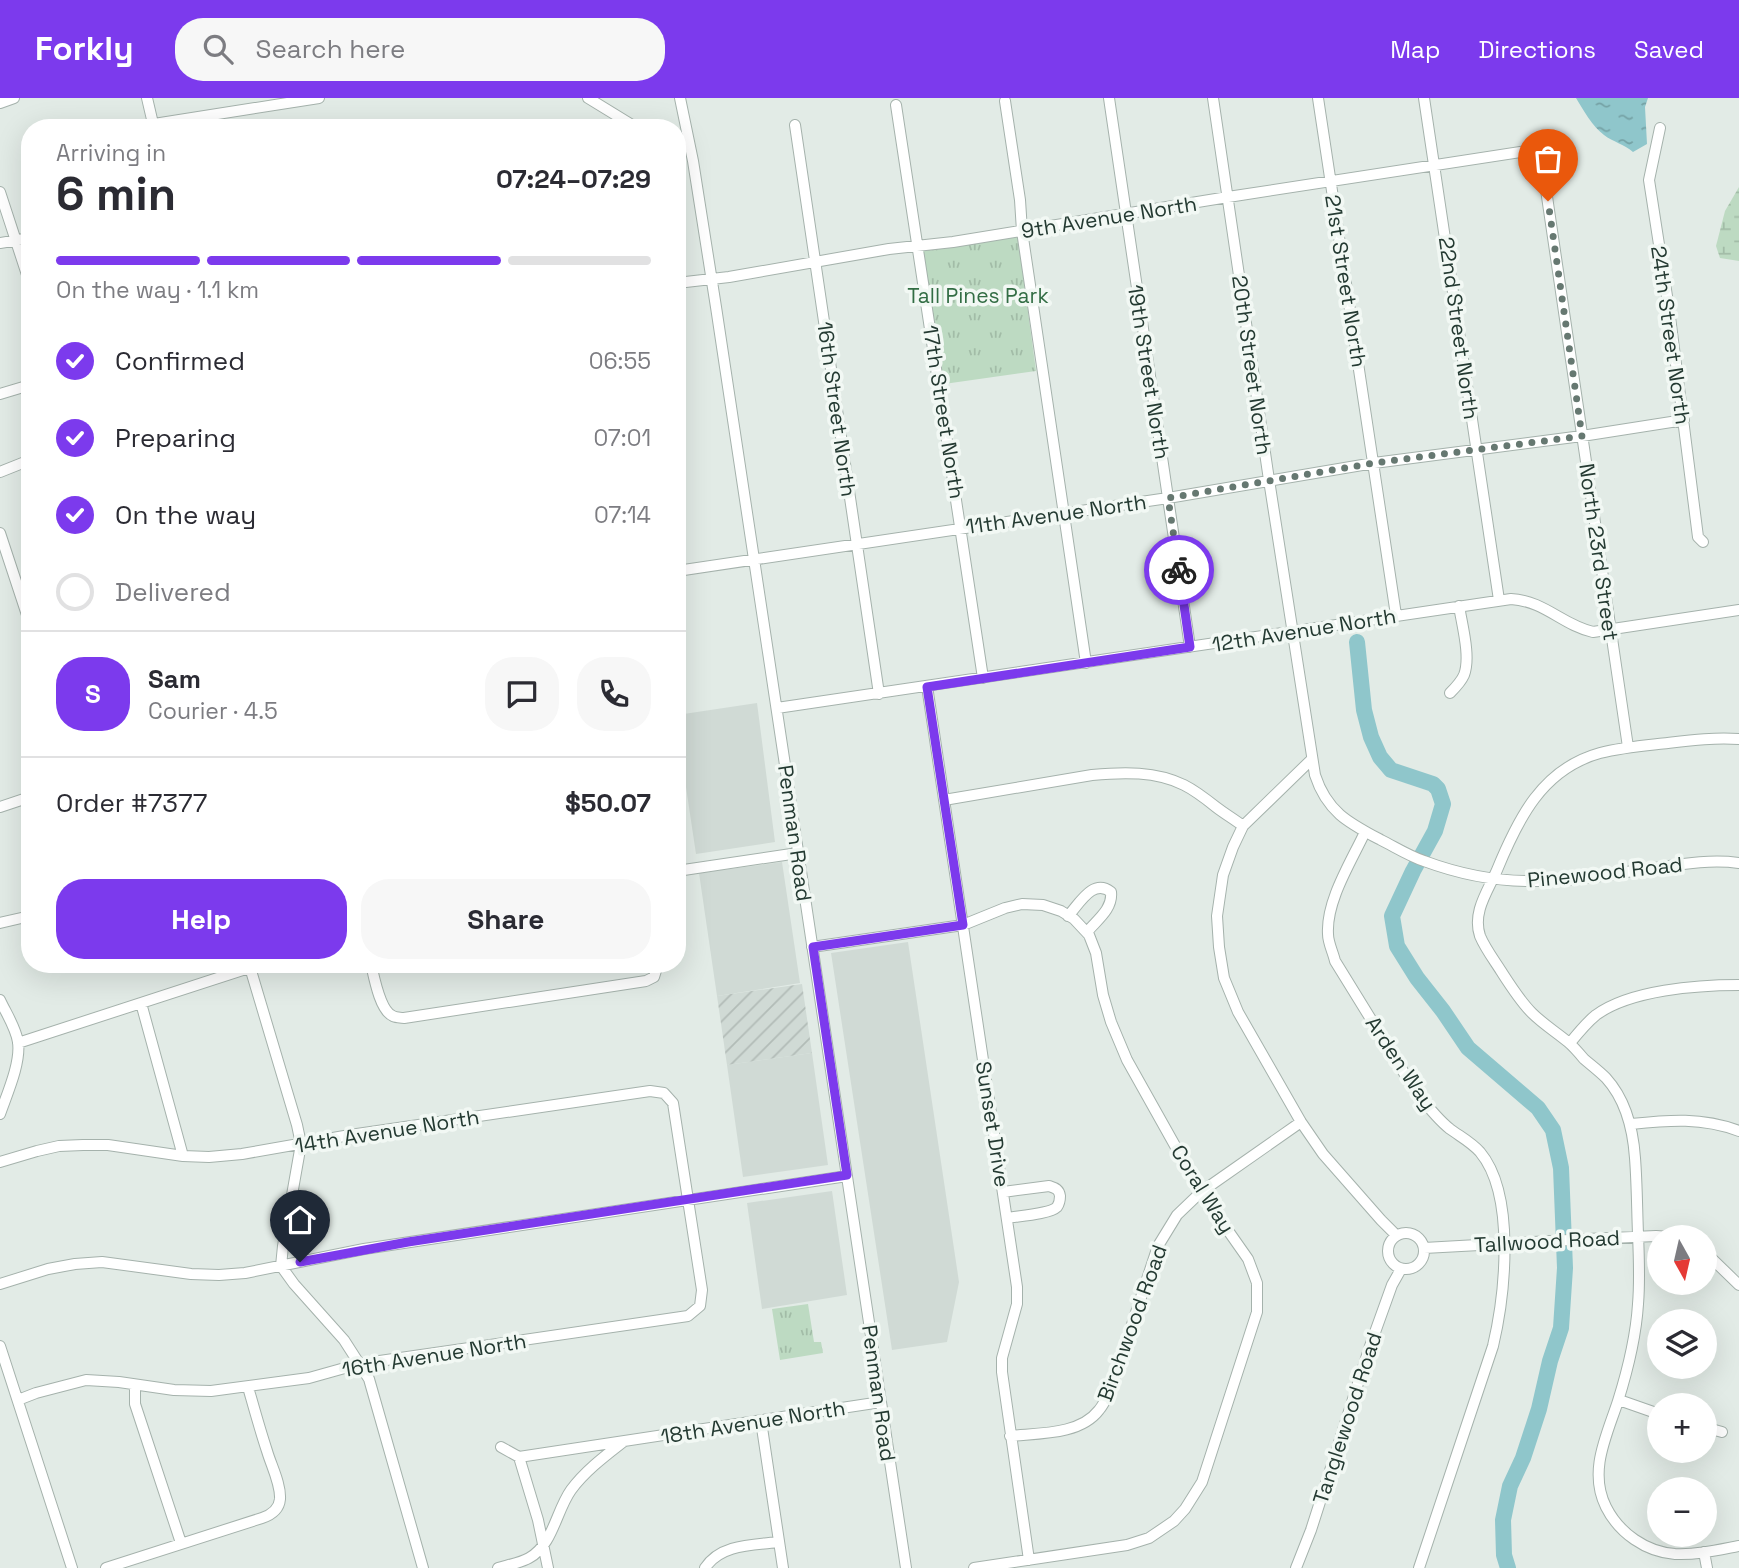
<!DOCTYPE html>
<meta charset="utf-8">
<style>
body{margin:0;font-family:"Space Grotesk",sans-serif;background:#f7f7f7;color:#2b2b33;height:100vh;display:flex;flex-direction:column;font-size:26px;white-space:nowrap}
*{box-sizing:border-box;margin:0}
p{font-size:23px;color:#7c7c81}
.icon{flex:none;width:38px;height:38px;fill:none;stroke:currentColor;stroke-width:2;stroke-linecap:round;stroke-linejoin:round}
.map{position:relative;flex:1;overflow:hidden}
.details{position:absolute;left:21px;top:21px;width:665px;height:854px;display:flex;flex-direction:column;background:#fff;border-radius:28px;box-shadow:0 7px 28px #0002}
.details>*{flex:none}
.needle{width:46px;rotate:172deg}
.controls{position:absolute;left:1647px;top:1127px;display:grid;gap:14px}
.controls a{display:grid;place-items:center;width:70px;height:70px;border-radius:50%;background:#fff;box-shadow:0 7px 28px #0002;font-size:35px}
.pin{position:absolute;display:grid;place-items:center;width:60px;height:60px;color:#fff;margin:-72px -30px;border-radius:50% 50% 50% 0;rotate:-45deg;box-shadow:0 0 7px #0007}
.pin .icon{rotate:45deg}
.courier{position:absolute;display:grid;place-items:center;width:70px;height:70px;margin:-35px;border:5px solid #7c3aed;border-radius:50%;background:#fff;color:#222;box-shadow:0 2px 9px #0007}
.overview em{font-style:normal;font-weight:700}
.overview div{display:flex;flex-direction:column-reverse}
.overview{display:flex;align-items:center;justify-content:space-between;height:119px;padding:0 35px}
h1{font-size:46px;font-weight:700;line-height:52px}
.bar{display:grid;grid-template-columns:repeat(4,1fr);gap:10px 7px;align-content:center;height:84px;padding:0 35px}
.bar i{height:9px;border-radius:5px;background:#e1e1e2}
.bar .current{background:#7c3aed}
.bar p{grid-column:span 4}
.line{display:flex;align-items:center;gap:18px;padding:0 35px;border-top:2px solid #e1e1e2}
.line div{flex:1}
.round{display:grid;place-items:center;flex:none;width:74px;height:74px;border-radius:28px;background:#f7f7f7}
ol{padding:0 35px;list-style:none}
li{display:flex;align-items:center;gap:21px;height:77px}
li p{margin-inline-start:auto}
li .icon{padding:7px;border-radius:50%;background:#7c3aed;color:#fff;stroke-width:4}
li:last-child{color:#7c7c81}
li i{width:38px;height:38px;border:4px solid #e1e1e2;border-radius:50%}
.button{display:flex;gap:14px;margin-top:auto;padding:14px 35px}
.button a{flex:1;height:80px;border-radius:28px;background:#7c3aed;color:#fff;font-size:28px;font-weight:700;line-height:80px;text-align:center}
.button a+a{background:#f7f7f7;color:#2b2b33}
header{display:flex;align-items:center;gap:42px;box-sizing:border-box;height:98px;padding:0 35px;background:#7c3aed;color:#fff}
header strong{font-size:33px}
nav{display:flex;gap:38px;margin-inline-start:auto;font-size:24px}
.search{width:490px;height:63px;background:#f7f7f7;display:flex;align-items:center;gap:18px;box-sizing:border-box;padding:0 24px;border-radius:28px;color:#7c7c81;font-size:26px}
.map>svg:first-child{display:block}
.built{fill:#d0dad5}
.industrial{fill:url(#industrial-furrows)}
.wetland{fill:url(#wetland-marsh)}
.park{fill:url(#park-tufts)}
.water{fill:url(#water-ripples)}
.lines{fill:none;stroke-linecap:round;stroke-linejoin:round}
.river{stroke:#8fc6cb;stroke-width:16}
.minor-casing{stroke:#a5b2ac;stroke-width:12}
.minor{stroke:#fff;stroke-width:10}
.done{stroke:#667871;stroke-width:7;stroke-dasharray:0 12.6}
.route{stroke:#7c3aed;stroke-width:9}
.labels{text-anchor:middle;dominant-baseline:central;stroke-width:7;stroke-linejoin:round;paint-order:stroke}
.street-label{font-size:21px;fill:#243a32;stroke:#f2f8f4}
.park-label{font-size:21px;fill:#326d44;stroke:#f2f8f4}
</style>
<header>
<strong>Forkly</strong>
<div class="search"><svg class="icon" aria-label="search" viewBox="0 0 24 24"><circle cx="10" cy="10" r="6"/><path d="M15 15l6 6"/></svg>Search here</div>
<nav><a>Map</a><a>Directions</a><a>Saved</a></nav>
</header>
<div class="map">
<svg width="1739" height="1470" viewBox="0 0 1739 1470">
<defs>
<pattern id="industrial-furrows" width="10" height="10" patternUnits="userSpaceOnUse" patternTransform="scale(1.75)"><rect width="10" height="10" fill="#d0dad5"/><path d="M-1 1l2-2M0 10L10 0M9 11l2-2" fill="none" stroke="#b2bcb7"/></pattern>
<pattern id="wetland-marsh" width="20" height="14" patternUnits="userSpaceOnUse" patternTransform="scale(1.75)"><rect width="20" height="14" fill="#bddac2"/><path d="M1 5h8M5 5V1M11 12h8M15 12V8" fill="none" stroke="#a2bca7"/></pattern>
<pattern id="park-tufts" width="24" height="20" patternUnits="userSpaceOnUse" patternTransform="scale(1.75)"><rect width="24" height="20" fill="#bddac2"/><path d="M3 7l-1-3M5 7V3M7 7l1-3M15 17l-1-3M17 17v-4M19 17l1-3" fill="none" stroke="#a2bca7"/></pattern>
<pattern id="water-ripples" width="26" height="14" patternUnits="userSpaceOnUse" patternTransform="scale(1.75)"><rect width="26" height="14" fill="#8fc6cb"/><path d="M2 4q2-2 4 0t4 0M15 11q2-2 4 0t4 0" fill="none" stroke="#75a2a5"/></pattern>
</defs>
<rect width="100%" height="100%" fill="#e2ebe6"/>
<path class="built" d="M757 605 775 744 696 756 677 629V617Z
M782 764 800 885 717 898 699 775Z
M908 844 959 1184 947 1244 892 1252 831 855Z
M812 955 828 1067 743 1079 727 967Z
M832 1093 847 1197 762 1211 747 1105Z"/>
<path class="industrial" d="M802 886 812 955 727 967 717 898Z"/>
<path class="wetland" d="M1739 89V163L1720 160 1716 148 1725 113Z"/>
<path class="park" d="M1018 139 1036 273 944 286 922 152Z
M808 1206 814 1244H821L823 1255 780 1262 772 1211Z"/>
<path class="water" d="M1576 0H1648L1645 9 1647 46 1633 54C1624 46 1613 44 1604 37 1592 28 1584 13 1576 0Z"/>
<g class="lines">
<path class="river" d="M1357 544 1364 612 1371 639 1380 659 1391 672 1433 686 1438 691 1443 706 1435 733 1413 773 1392 818 1397 848 1417 880 1443 913 1468 950 1538 1010 1553 1032 1561 1070 1565 1170 1561 1230 1550 1263 1539 1311 1523 1360 1510 1388 1503 1422 1504 1457 1508 1470"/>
<defs>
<path id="minor" d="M147 0 154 30
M588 0 637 30
M680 0 693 63 716 209 906 1470
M1109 0 1190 549
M1213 0 1269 382 1315 677C1327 714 1349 725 1381 742 1395 749 1409 758 1424 763 1459 776 1500 784 1538 783 1570 783 1602 778 1633 773 1668 769 1704 760 1739 765
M1318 0 1396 517
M1424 0 1499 502
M1005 3 1020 102 1022 133 1086 565
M0 5 14 0
M896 7 983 580
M154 26 319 0
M795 27 879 596
M1660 30 1649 82 1669 211 1698 439 1703 444
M0 94 30 186
M0 145 30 140
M677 185 729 179 889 151 953 144 1228 99 1540 51 1628 649
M0 296 30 287
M0 374 30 362
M0 435 30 526
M677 473 1168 400 1374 365 1582 338 1684 322
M927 588 1017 1189V1206L1002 1260V1274L1029 1462
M1450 595C1455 590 1461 584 1464 577 1471 559 1462 527 1459 508
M777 610 1511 501C1545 503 1562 527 1593 534L1739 512
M1739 641C1712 639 1685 643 1658 646 1639 648 1619 650 1600 655 1542 671 1518 721 1497 772 1488 793 1472 814 1480 838 1485 850 1494 862 1501 873 1510 887 1520 903 1532 915 1543 926 1556 934 1568 944 1574 949 1579 955 1584 961 1591 967 1599 973 1606 980 1626 1002 1633 1031 1635 1060 1637 1086 1637 1111 1638 1136 1639 1160 1640 1183 1638 1206 1636 1239 1628 1271 1618 1303 1607 1337 1588 1373 1606 1409 1619 1435 1646 1454 1675 1456 1697 1457 1718 1452 1739 1448
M1312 661 1243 728 1233 749 1223 777 1217 818 1219 849 1224 880 1238 914 1301 1024 1323 1056 1381 1122 1396 1137
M944 702 1092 677C1123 674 1156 673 1184 687 1196 693 1206 701 1216 709 1225 716 1234 721 1243 728
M0 709 30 699
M1365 734C1351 764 1326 803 1328 836 1328 845 1333 854 1335 863L1414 991C1425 1005 1436 1020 1450 1031 1461 1039 1471 1044 1480 1054 1516 1097 1505 1197 1493 1248L1419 1470
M677 773 798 755
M1068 818C1080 805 1093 780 1111 794 1113 811 1097 822 1087 834
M0 825 30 818
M812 849 963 827 1005 810 1022 806 1043 807 1061 813 1074 821 1089 837 1096 855 1103 897 1111 924 1127 962 1201 1094 1248 1161 1257 1185V1214L1202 1384 1185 1411 1174 1423 1149 1440 1127 1447 974 1470
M249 866 297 1027 301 1046 283 1148 281 1168 294 1186 344 1242 369 1281 423 1470
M371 866C374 879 380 913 393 918 393 919 403 920 404 920L646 883 654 879 658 866
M0 902C6 915 16 930 18 944 21 965 7 996 0 1016
M141 905 183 1058
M18 945 261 866
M1570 945C1578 935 1586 925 1596 917 1630 892 1697 887 1739 887
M1631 1026C1669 1022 1702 1019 1739 1033
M0 1064 37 1053 59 1048 83 1047H108L183 1058 209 1059 242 1056 350 1037 650 993 664 995 673 1005 702 1192 700 1208 688 1218 359 1266 309 1280 211 1293 174 1292 119 1284 86 1282 36 1295 18 1302
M1003 1094 1049 1088C1055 1090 1059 1091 1060 1098 1060 1102 1059 1106 1057 1109 1050 1116 1018 1118 1007 1120
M1388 1153a18 18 0 1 1 36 0a18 18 0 1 1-36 0Z
M1424 1150 1587 1141 1656 1138 1670 1139
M1704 1153 1739 1187
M0 1186 48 1171 75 1166 102 1164 191 1176 219 1177 245 1175 364 1151 847 1078
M0 1248 72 1470
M135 1287V1306L181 1445
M1619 1302 1659 1316
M761 1323 783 1470
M1704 1329 1722 1334
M1010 1338C1039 1335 1080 1337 1099 1312 1104 1306 1107 1299 1110 1293L1158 1148 1177 1117 1201 1094 1301 1024
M501 1349 519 1359
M519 1359 881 1304
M519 1359 538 1422 548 1470
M1704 1454 1707 1470
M106 1470 262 1420C271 1417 279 1412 280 1401 281 1386 271 1367 267 1353 260 1332 254 1310 248 1289
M498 1470C508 1467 520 1465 529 1460 553 1447 556 1413 571 1392 585 1373 605 1358 623 1344
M705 1470C720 1446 753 1447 779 1444
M1296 1470 1311 1432 1369 1251 1392 1187 1401 1171"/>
</defs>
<use href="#minor" class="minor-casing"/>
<use href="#minor" class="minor"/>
</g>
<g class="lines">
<path class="done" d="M1179 472 1168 400 1374 365 1582 338 1548 103"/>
<path class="route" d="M300 1164 408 1144 847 1077 813 849 963 827 927 589 1190 549 1179 472"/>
</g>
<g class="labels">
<g class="street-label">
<text transform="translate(1109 119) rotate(-9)">9th Avenue North</text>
<text transform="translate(1346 183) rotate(81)">21st Street North</text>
<text transform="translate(1459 230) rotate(82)">22nd Street North</text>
<text transform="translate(1671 237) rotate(82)">24th Street North</text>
<text transform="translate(1252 267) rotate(82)">20th Street North</text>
<text transform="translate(1149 274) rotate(81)">19th Street North</text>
<text transform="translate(837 311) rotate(82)">16th Street North</text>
<text transform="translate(944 314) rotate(81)">17th Street North</text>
<text transform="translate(1056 416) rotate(-8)">11th Avenue North</text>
<text transform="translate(1599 454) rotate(82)">North 23rd Street</text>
<text transform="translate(1304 532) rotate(-9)">12th Avenue North</text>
<text transform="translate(795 735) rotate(82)">Penman Road</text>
<text transform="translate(1605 774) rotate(-6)">Pinewood Road</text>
<text transform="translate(1401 965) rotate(56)">Arden Way</text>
<text transform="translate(993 1026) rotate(81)">Sunset Drive</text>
<text transform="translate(387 1033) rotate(-9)">14th Avenue North</text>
<text transform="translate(1203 1091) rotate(58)">Coral Way</text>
<text transform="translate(1547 1143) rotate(-3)">Tallwood Road</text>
<text transform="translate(1132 1225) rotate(-70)">Birchwood Road</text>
<text transform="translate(434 1257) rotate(-9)">16th Avenue North</text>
<text transform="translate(879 1295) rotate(82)">Penman Road</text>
<text transform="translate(1347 1320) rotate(-72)">Tanglewood Road</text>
<text transform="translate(753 1324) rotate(-9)">18th Avenue North</text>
</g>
<g class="park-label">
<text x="978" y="197">Tall Pines Park</text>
</g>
</g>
</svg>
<div class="controls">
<a><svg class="needle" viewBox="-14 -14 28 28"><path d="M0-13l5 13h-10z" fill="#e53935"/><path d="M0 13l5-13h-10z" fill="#7c7c81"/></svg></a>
<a><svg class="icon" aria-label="layers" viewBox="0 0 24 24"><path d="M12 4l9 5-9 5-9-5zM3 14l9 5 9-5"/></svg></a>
<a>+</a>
<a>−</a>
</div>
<div class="pin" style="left:1548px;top:103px;background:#ea580c"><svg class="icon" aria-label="bag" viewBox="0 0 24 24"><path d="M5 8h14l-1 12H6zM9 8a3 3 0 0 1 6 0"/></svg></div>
<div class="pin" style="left:300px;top:1164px;background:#1f2937"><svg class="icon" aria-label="home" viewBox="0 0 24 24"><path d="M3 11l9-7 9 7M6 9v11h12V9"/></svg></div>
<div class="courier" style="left:1179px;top:472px"><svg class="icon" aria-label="bike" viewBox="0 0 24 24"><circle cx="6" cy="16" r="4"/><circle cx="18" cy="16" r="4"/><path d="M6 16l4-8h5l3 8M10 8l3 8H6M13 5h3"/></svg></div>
<section class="details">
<div class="overview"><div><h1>6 min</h1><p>Arriving in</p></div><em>07:24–07:29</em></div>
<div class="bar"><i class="current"></i><i class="current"></i><i class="current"></i><i></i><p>On the way · 1.1 km</p></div>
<ol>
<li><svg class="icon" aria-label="check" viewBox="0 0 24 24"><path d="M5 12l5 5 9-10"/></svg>Confirmed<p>06:55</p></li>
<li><svg class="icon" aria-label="check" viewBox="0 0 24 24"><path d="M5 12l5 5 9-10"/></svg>Preparing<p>07:01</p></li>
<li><svg class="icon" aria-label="check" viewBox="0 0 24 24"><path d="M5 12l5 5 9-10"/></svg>On the way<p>07:14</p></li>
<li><i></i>Delivered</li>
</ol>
<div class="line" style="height:126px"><b class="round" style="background:#7c3aed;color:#fff">S</b><div><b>Sam</b><p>Courier · 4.5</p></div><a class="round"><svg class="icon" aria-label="chat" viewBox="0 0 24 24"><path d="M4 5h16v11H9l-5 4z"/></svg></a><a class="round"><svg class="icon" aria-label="phone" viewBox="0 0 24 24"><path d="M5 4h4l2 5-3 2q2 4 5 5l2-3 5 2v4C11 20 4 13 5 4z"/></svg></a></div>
<div class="line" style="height:91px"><div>Order #7377</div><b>$50.07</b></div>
<div class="button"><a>Help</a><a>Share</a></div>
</section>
</div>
